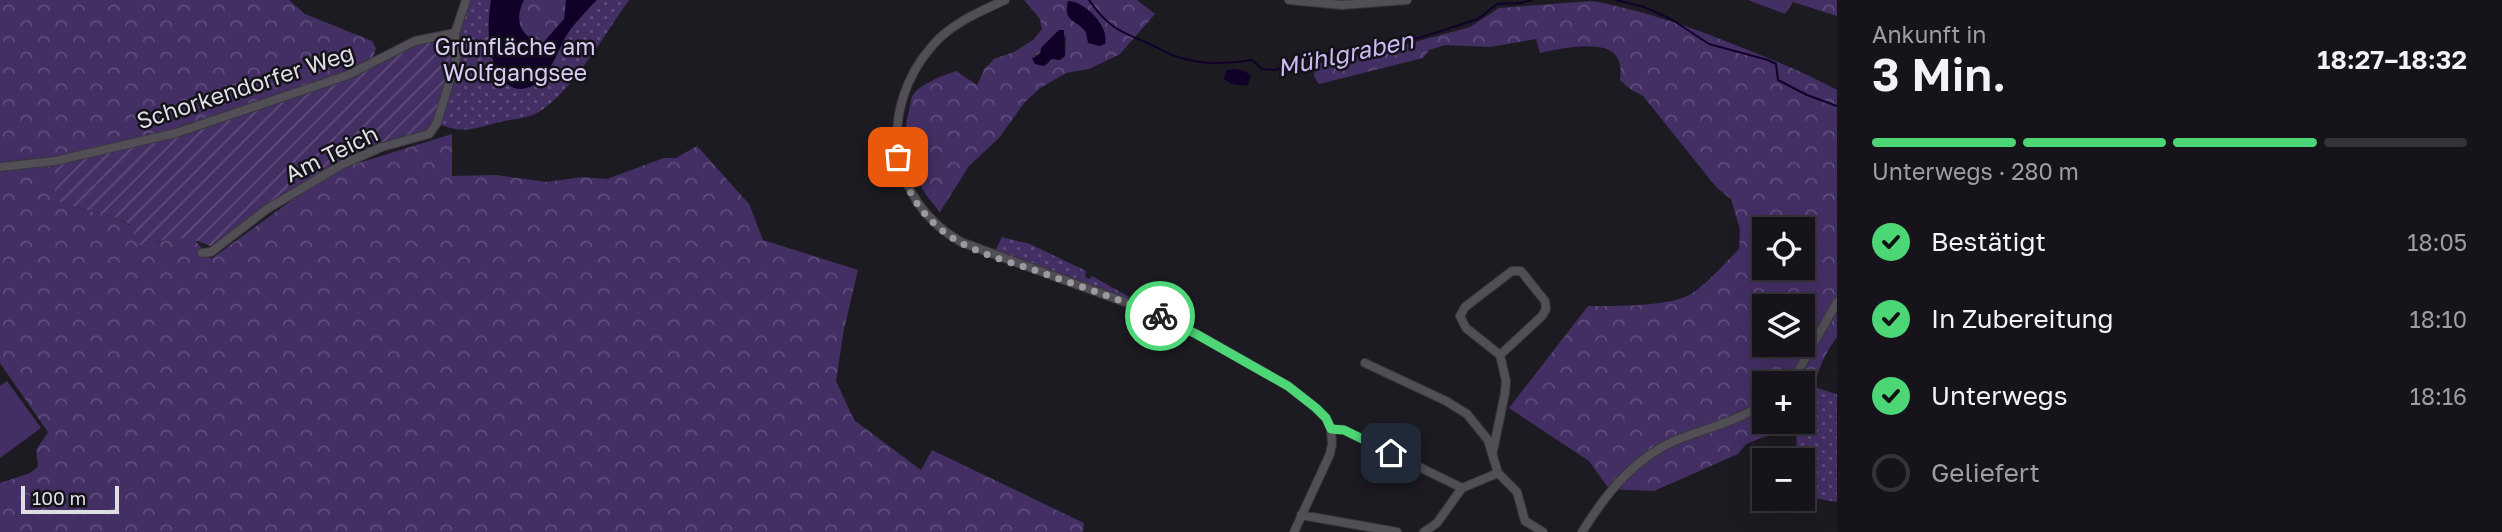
<!DOCTYPE html>
<html lang="de">
<meta charset="utf-8">
<style>
body{margin:0;font-family:"Golos Text",sans-serif;background:#1f1d23;color:#f1f3f6;height:100vh;display:flex;flex-direction:column;font-size:26px;white-space:nowrap}
*{box-sizing:border-box;margin:0}
p{font-size:23px;color:#9e9ea2}
.icon{flex:none;width:38px;height:38px;fill:none;stroke:currentColor;stroke-width:2;stroke-linecap:round;stroke-linejoin:round}
.map{position:relative;flex:1;overflow:hidden}
.drawer{display:flex;flex-direction:column;background:#16141a;width:665px}
.drawer>*{flex:none}
.fabs{position:absolute;left:1752px;top:217px;display:grid;gap:14px}
.fabs a{display:grid;place-items:center;width:63px;height:63px;border-radius:0px;background:#16141a;box-shadow:0 7px 28px #0002,0 0 0 2px #353339;font-size:35px}
.scale{position:absolute;left:21px;bottom:18px;width:98px;box-sizing:border-box;padding-left:7px;border:4px solid #dfdee3;border-top:0;font-size:19px;line-height:24px;white-space:nowrap;color:#dfdee3;-webkit-text-stroke:5px #141219;paint-order:stroke}
.pin{position:absolute;display:grid;place-items:center;width:60px;height:60px;color:#fff;margin:-30px;border-radius:14px;box-shadow:0 4px 10px #0006}
.courier{position:absolute;display:grid;place-items:center;width:70px;height:70px;margin:-35px;border:5px solid #4dd676;border-radius:50%;background:#fff;color:#222;box-shadow:0 2px 9px #0007}
.overview em{font-style:normal;font-weight:600}
.overview div{display:flex;flex-direction:column-reverse}
.overview{display:flex;align-items:center;justify-content:space-between;height:119px;padding:0 35px}
h1{font-size:46px;font-weight:600;line-height:52px}
.bar{display:grid;grid-template-columns:repeat(4,1fr);gap:10px 7px;align-content:center;height:84px;padding:0 35px}
.bar i{height:9px;border-radius:5px;background:#353339}
.bar .current{background:#4dd676}
.bar p{grid-column:span 4}
ol{padding:0 35px;list-style:none}
li{display:flex;align-items:center;gap:21px;height:77px}
li p{margin-inline-start:auto}
li .icon{padding:7px;border-radius:50%;background:#4dd676;color:#111;stroke-width:4}
li:last-child{color:#9e9ea2}
li i{width:38px;height:38px;border:4px solid #353339;border-radius:50%}
main{display:flex;flex:1;min-height:0}
.map>svg:first-child{display:block}
.grass{fill:url(#grass-dots)}
.forest{fill:url(#forest-crowns);fill-rule:evenodd}
.garden{fill:url(#garden-furrows)}
.pitch{fill:#442f65}
.water{fill:#110028}
.lines{fill:none;stroke-linecap:round;stroke-linejoin:round}
.stream{stroke:#110028;stroke-width:2}
.minor-casing{stroke:#37363b;stroke-width:10}
.minor{stroke:#514e56;stroke-width:8}
.done{stroke:#9b9a9f;stroke-width:7;stroke-dasharray:0 12.6}
.route{stroke:#4dd676;stroke-width:9}
.labels{text-anchor:middle;dominant-baseline:central;stroke-width:5;stroke-linejoin:round;paint-order:stroke}
.park-label{font-size:23px;fill:#d9ccf4;stroke:#141219}
.street-label{font-size:23px;fill:#dfdee3;stroke:#141219}
.water-label{font-size:24px;font-style:italic;fill:#cdb9f4;stroke:#141219}
</style>
<main>
<div class="map">
<svg width="1837" height="532" viewBox="0 0 1837 532">
<defs>
<pattern id="grass-dots" width="8" height="8" patternUnits="userSpaceOnUse" patternTransform="scale(1.75)"><rect width="8" height="8" fill="#442f65"/><path d="M2 2h.1M6 6h.1" fill="none" stroke="#5f4d7b" stroke-width="1.8" stroke-linecap="round"/></pattern>
<pattern id="forest-crowns" width="20" height="18" patternUnits="userSpaceOnUse" patternTransform="scale(1.75)"><rect width="20" height="18" fill="#442f65"/><path d="M2 6a3 3 0 1 1 6 0M12 15a3 3 0 1 1 6 0" fill="none" stroke="#5f4d7b"/></pattern>
<pattern id="garden-furrows" width="10" height="10" patternUnits="userSpaceOnUse" patternTransform="scale(1.75)"><rect width="10" height="10" fill="#442f65"/><path d="M-1 1l2-2M0 10L10 0M9 11l2-2" fill="none" stroke="#5f4d7b"/></pattern>
</defs>
<rect width="100%" height="100%" fill="#1d1b22"/>
<path class="grass" d="M466 0H629C607 31 568 97 537 113 525 119 513 119 500 122 474 128 463 135 437 123L456 60 455 33Z
M1002 237 1030 244 1086 271 1085 277 1090 279 1092 276 1140 303 1001 254 996 249Z
M1814 382 1816 388 1837 394V502L1803 496 1802 460H1796L1797 424 1806 423Z"/>
<path class="forest" d="M0 0H289L305 14 372 41 376 48 372 61 349 73 233 115 61 203 117 218 158 242 174 237 193 238 211 259 292 200 342 168 452 134V176L496 175 547 182 582 177 607 179 664 158H676L697 146 749 204 763 240 858 270 844 329 836 381 854 420 921 470 932 450 1084 523 1083 532H0V483L30 473 38 467 36 450 48 432 0 363Z
M524 0H566L564 19 544 44C522 38 512 21 524 0Z
M1024 0H1137L1155 14 1120 54 1089 69 1066 73 1040 88 1024 103 999 138 969 166 940 212C914 182 898 151 909 111 910 107 911 98 913 95 920 84 944 75 956 71L977 85 985 68 994 59 1014 52 1033 40 1042 29 1040 19ZM1066 36 1065 56 1051 59 1047 65 1035 56Z
M1748 0H1837V16L1793 2 1785 14Z
M1592 1C1650 12 1693 28 1748 50 1778 62 1808 74 1837 90V337C1817 363 1812 392 1806 423L1797 424 1746 444 1738 454 1654 491 1609 489 1589 461 1509 408 1588 306C1614 306 1669 307 1691 294 1708 283 1724 264 1739 249L1740 230 1731 199 1717 188 1643 96 1630 89 1620 80C1621 73 1621 63 1617 57 1606 38 1557 49 1540 53L1536 39 1490 47 1445 45 1429 50 1423 58 1319 84 1314 76 1315 64 1393 48 1470 27 1499 8ZM1764 229H1802V268H1764ZM1764 306H1802V345H1764ZM1764 383H1802V422H1764Z"/>
<path class="garden" d="M443 41 449 42 453 49 451 62 436 118 427 132 341 162 314 176 212 247C180 232 172 240 140 245L130 225 117 218 61 203 55 192V161L178 136 349 76 408 46Z"/>
<path class="pitch" d="M7 381 41 428 0 458V386Z"/>
<path class="water" d="M491 0H524C513 21 521 38 543 43L564 19 566 0H597C587 10 576 22 568 33 555 53 549 87 521 89 512 89 504 83 499 75 487 54 487 24 491 0Z
M1068 1C1085 1 1110 27 1105 44L1100 46 1088 43C1087 39 1087 34 1085 31 1076 19 1063 23 1068 1Z
M1059 30H1064L1065 56 1060 60 1051 59 1044 66 1035 64 1032 58 1040 55 1041 48Z
M1235 69 1245 71 1251 76 1247 86 1232 84 1224 79 1226 70Z"/>
<g class="lines">
<path class="stream" d="M1089 0C1106 25 1118 31 1145 42 1156 46 1165 53 1175 56 1199 65 1228 64 1252 60L1262 69 1276 70 1285 65H1297L1307 58 1358 46 1378 47 1402 39 1419 38 1478 19 1497 4 1521 3 1532 0
M1616 0 1644 7 1671 19 1709 44 1768 60 1776 64 1778 80 1807 95 1837 106"/>
<defs>
<path id="minor" d="M1005 0C979 12 952 23 933 45 877 108 887 200 961 242L1144 309 1197 334 1288 386 1316 408 1326 418 1331 429 1332 444 1330 454 1294 532
M1289 0 1342 5 1407 0
M0 167 55 161 176 133 348 75 415 41 455 33
M202 253 211 252 267 209 343 164 382 147 429 134 437 123 456 60 455 33 466 0
M1365 363 1446 401 1467 414 1488 440 1498 473 1517 492 1525 521
M1788 383 1797 373 1837 302
M1331 429 1344 430 1462 488
M1493 451 1505 393 1506 381 1500 355 1466 328 1460 316 1465 307 1512 271H1521L1545 301 1546 309 1542 316 1500 355
M1301 515 1397 532
M1525 521 1543 532
M1424 532 1437 523 1462 488 1498 473
M1582 532C1607 492 1635 457 1679 439 1707 428 1739 421 1764 403"/>
</defs>
<use href="#minor" class="minor-casing"/>
<use href="#minor" class="minor"/>
</g>
<g class="lines">
<path class="done" d="M898 157C904 184 916 208 937 226 963 250 1001 259 1034 270 1076 285 1119 299 1160 316"/>
<path class="route" d="M1160 316 1196 334 1288 386 1316 408 1326 418 1331 429 1344 430 1391 453"/>
</g>
<g class="labels">
<g class="park-label">
<text x="515" y="46">Grünfläche am<tspan x="515" dy="26">Wolfgangsee</tspan></text>
</g>
<g class="street-label">
<text transform="translate(245 86) rotate(-18)">Schorkendorfer Weg</text>
<text transform="translate(331 153) rotate(-26)">Am Teich</text>
</g>
<g class="water-label">
<text transform="translate(1345 53) rotate(-12)">Mühlgraben</text>
</g>
</g>
</svg>
<div class="fabs">
<a><svg class="icon" aria-label="locate" viewBox="0 0 24 24"><circle cx="12" cy="12" r="6"/><path d="M12 2v4M12 18v4M2 12h4M18 12h4"/></svg></a>
<a><svg class="icon" aria-label="layers" viewBox="0 0 24 24"><path d="M12 4l9 5-9 5-9-5zM3 14l9 5 9-5"/></svg></a>
<a>+</a>
<a>−</a>
</div>
<div class="scale">100 m</div>
<div class="pin" style="left:898px;top:157px;background:#ea580c"><svg class="icon" aria-label="bag" viewBox="0 0 24 24"><path d="M5 8h14l-1 12H6zM9 8a3 3 0 0 1 6 0"/></svg></div>
<div class="pin" style="left:1391px;top:453px;background:#1f2937"><svg class="icon" aria-label="home" viewBox="0 0 24 24"><path d="M3 11l9-7 9 7M6 9v11h12V9"/></svg></div>
<div class="courier" style="left:1160px;top:316px"><svg class="icon" aria-label="bike" viewBox="0 0 24 24"><circle cx="6" cy="16" r="4"/><circle cx="18" cy="16" r="4"/><path d="M6 16l4-8h5l3 8M10 8l3 8H6M13 5h3"/></svg></div>
</div>
<section class="drawer">
<div class="overview"><div><h1>3 Min.</h1><p>Ankunft in</p></div><em>18:27–18:32</em></div>
<div class="bar"><i class="current"></i><i class="current"></i><i class="current"></i><i></i><p>Unterwegs · 280 m</p></div>
<ol>
<li><svg class="icon" aria-label="check" viewBox="0 0 24 24"><path d="M5 12l5 5 9-10"/></svg>Bestätigt<p>18:05</p></li>
<li><svg class="icon" aria-label="check" viewBox="0 0 24 24"><path d="M5 12l5 5 9-10"/></svg>In Zubereitung<p>18:10</p></li>
<li><svg class="icon" aria-label="check" viewBox="0 0 24 24"><path d="M5 12l5 5 9-10"/></svg>Unterwegs<p>18:16</p></li>
<li><i></i>Geliefert</li>
</ol>
</section>
</main>
